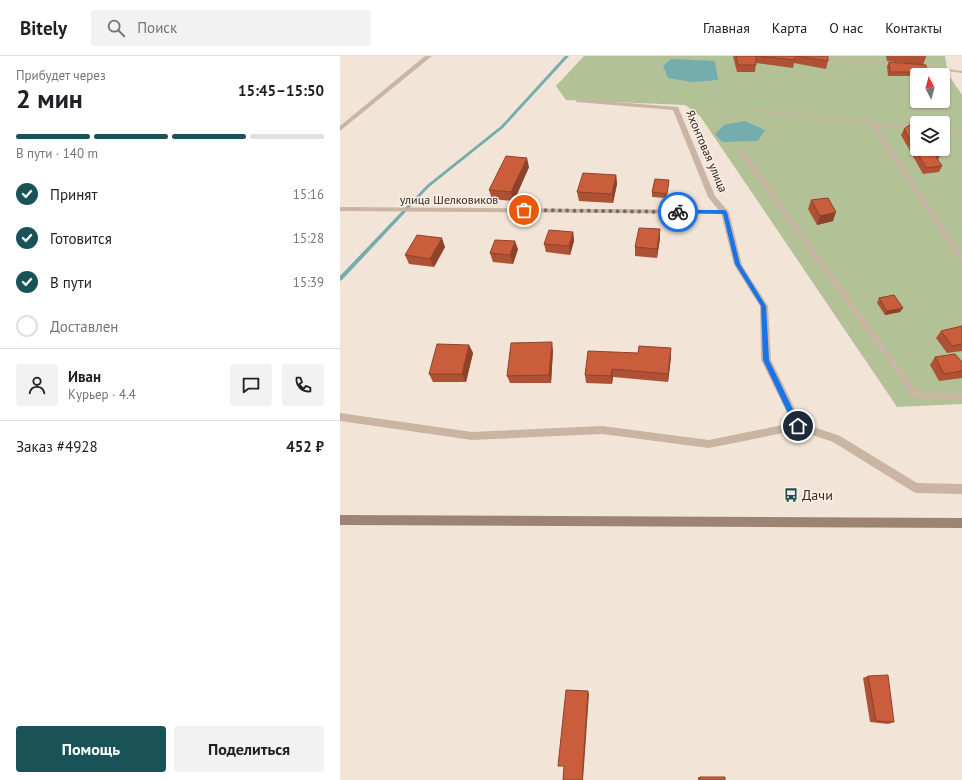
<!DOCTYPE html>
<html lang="ru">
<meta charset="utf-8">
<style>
body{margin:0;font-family:"PT Sans",sans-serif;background:#f2f2f2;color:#202124;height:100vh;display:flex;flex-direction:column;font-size:15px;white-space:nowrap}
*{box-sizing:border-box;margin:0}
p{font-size:13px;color:#757577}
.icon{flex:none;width:22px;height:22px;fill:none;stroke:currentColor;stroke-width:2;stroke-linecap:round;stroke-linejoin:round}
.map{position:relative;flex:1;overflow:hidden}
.drawer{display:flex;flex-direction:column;background:#fff;width:340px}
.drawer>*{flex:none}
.needle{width:26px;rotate:354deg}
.tools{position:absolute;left:570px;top:12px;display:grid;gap:8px}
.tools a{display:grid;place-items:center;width:40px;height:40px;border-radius:4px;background:#fff;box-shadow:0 1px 3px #0004;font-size:20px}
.pin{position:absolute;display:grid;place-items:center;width:34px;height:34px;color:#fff;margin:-17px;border:2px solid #fff;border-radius:50%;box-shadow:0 1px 4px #0007}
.courier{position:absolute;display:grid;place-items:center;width:40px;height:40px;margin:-20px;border:3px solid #1a73e8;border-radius:50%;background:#fff;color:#222;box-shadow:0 1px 5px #0007}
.head em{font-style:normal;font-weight:600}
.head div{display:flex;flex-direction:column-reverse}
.head{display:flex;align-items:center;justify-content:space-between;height:68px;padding:0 16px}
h1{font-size:26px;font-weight:600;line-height:30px}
.bar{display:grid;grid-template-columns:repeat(4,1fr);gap:6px 4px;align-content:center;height:48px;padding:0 16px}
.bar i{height:5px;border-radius:3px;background:#e0e0e0}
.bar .active{background:#1a5357}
.bar p{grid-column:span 4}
.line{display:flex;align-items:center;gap:10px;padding:0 16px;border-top:1px solid #e0e0e0}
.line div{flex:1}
.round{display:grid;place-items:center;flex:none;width:42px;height:42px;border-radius:4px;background:#f2f2f2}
ol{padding:0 16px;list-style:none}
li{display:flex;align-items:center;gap:12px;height:44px}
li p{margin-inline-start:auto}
li .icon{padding:4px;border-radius:50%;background:#1a5357;color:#fff;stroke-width:4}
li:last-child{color:#757577}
li i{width:22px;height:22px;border:2px solid #e0e0e0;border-radius:50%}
.cta{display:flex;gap:8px;margin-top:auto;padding:8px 16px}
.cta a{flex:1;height:46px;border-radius:4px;background:#1a5357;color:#fff;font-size:16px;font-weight:600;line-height:46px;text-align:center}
.cta a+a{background:#f2f2f2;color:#202124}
header{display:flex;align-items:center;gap:24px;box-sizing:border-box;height:56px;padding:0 20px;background:#fff;border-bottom:1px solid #e0e0e0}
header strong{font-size:19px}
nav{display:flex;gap:22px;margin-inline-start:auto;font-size:14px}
.search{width:280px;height:36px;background:#f2f2f2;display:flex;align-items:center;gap:10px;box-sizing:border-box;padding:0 14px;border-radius:4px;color:#757577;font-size:15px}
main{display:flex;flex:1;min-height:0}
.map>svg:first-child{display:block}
.green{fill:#b3c197;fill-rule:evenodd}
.water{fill:#75adaf}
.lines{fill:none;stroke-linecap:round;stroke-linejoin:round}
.stream{fill:#75adaf;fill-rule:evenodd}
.lane{fill:#cab4a3;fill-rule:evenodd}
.street{fill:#cab4a3;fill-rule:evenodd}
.secondary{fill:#9d8374;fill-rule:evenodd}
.wall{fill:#ae5134}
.shaded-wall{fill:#8d422a}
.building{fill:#ca5e3c;stroke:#8d422a}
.route{fill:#1a73e8}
.done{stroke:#766b63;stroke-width:4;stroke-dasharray:0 7.2}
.labels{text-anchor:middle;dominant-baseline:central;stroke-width:3;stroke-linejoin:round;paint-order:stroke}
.far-street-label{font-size:12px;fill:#342a25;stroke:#f9efe3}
.poi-label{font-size:14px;fill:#342a25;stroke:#f9efe3;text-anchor:start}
</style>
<header>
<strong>Bitely</strong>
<div class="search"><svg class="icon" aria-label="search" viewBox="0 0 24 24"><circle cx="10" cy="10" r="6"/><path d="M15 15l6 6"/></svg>Поиск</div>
<nav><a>Главная</a><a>Карта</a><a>О нас</a><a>Контакты</a></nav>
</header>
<main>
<section class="drawer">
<div class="head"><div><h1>2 мин</h1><p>Прибудет через</p></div><em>15:45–15:50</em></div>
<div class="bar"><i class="active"></i><i class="active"></i><i class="active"></i><i></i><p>В пути · 140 m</p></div>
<ol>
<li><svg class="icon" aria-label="check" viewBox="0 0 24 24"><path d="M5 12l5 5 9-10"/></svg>Принят<p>15:16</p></li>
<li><svg class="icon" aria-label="check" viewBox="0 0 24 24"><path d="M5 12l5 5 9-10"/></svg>Готовится<p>15:28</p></li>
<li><svg class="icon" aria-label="check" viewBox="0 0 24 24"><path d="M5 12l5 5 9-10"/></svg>В пути<p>15:39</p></li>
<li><i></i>Доставлен</li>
</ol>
<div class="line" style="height:72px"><a class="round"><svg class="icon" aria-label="person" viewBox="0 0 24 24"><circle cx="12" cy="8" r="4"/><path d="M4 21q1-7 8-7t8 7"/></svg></a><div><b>Иван</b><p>Курьер · 4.4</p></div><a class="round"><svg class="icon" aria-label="chat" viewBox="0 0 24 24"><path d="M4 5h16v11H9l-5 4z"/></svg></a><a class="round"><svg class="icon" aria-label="phone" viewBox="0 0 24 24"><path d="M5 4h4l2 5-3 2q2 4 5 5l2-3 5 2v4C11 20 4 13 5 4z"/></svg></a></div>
<div class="line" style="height:52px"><div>Заказ #4928</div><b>452 ₽</b></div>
<div class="cta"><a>Помощь</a><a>Поделиться</a></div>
</section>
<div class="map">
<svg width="622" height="724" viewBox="0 0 622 724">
<rect width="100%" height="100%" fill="#f2e5d7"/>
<path class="green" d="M244 0H605L608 18 622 39V348L557 351 360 60 345 49 226 44 216 30ZM577 19H603V45H577ZM577 67H603V93H577Z"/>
<path class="water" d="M331 3 375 5 378 24 352 26 328 22 323 10Z
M405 65 425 74 418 85 382 86 375 78 384 69Z"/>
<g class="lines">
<path class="stream" d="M225 0H229L163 72 89 131 2 224 0 225V220L87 129 161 70Z"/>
<path class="lane" d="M477 1 556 7 558 8 556 9 479 3H477Z
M575 9 622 15V17L577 11H575Z
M414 53 577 71V73L536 69 622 199V206L620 205 530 68 416 55 414 54Z
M603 74 622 76V78L603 76Z
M399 94H403L578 337H622V343L574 342 399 96Z
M0 151 385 154 388 156 385 158 0 155Z"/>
<path class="street" d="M85 0H92L0 75V70Z
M238 43 338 51 375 140 389 156 402 209 428 250 431 304 462 367 500 380 577 427 622 428V438L576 437 572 435 493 386 458 374 369 392 262 378 132 384 0 365V357L132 376 262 370 369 384 452 367 421 304 420 250 394 209 381 157 368 141 333 54 236 46V44Z"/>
<path class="secondary" d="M0 459 622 462V472L0 469Z"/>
</g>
<path class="wall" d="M393 0H456L488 5 486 13 454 7 453 12 416 7 415 16H397Z
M546 0H586V1L583 9 547 5Z
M549 6 587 16 586 19H577V20H548L547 10Z
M564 73 601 98 598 104 602 110 599 116 583 118 561 79Z
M189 111 174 145 152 143 149 134Z
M276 119 277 128 273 147 239 145 237 136Z
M329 124V128L326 142 312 141V136Z
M471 144 493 165 477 169 468 153Z
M320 173V182L317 202 295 200V191Z
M233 176 234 185 230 199 206 196 204 188Z
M105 191 94 211 69 208 65 199Z
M178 193 173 208 153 206 150 197Z
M539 242 560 256 545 259 537 247Z
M622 270V295L607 297 596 282 601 275Z
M129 289 133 297 126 326H93L89 318Z
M213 294 211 327H170L167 320Z
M298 297 331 301 328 326 273 321 272 328 246 327 245 319Z
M595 301 622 315V322L599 325 590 309Z
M528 620 554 666 548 668 530 666 523 622Z
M358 721H382L385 724H358Z"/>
<path class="shaded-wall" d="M187 102 189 111 174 145 171 136Z
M276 119 277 128 273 147 272 138Z
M496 156 493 165 477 169 480 160Z
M320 173V182L317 202V193Z
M233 176 234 185 230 199 229 190Z
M102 182 105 191 94 211 90 203Z
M175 185 178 193 173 208 170 199Z
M563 252 560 256 545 259 547 255Z
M212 286 213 294 211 327 209 319Z
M129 289 133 297 126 326 122 318Z
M331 292V301L328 326V318Z
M272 313 273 321 272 328 271 320Z
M248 635 249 638 243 724H242Z"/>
<path class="building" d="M396 0H456L455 4 416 0V9H398Z
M457 0H488V5Z
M549 6 586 9 587 16H550Z
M572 67 577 73V93H597L601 98H594L602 110 586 112 564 73Z
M166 100 187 102 171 136 149 134Z
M243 117 276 119 272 138 237 136Z
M315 123 329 124 327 138 312 136Z
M488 142 496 156 480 160 471 144Z
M299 172 320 173 317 193 295 191Z
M209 174 233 176 229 190 204 188Z
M77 179 102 182 90 203 65 199Z
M155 184 175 185 170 199 150 197Z
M554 239 563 252 547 255 539 242Z
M622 270V288L612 290 601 275Z
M212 286 209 319 167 320 171 287Z
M97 288 129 289 122 318H89Z
M299 290 331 292 328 318 272 313 271 320 245 319 248 295 298 297Z
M615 298 622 306V315L604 318 595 301Z
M548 619 554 666 536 665 528 620Z
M226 634 248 635 242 724H223L224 710H218Z
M360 721H385V724H360Z"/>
<path class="route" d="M338 154H385L387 156 400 208 426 250 429 304 461 370 460 372H455L423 304 421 250 395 208 383 158 336 157V156Z"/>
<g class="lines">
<path class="done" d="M184 154 338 156"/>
</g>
<defs>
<symbol id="bus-bare" viewBox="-9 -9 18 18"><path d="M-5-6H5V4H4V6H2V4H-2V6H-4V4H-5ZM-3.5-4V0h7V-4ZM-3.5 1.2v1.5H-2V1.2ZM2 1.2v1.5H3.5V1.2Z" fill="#1a5357" stroke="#f9efe3" stroke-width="2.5" paint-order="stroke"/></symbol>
</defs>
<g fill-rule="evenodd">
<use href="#bus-bare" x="441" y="429" width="20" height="20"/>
</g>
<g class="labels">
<g class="far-street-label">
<text transform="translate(367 95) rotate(67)">Яхонтовая улица</text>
<text x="109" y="143">улица Шелковиков</text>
</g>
<g class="poi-label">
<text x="462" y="439">Дачи</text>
</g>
</g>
</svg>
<div class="tools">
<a><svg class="needle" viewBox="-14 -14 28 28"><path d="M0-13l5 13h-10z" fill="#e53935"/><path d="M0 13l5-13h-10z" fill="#757577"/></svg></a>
<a><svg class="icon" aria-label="layers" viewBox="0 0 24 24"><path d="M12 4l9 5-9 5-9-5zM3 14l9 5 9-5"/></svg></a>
</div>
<div class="pin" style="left:184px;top:154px;background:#ea580c"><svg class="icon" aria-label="bag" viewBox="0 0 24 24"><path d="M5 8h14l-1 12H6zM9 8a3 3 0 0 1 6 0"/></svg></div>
<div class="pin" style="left:458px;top:370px;background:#1f2937"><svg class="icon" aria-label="home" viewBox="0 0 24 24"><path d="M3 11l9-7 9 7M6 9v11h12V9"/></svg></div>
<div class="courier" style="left:338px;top:156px"><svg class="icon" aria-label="bike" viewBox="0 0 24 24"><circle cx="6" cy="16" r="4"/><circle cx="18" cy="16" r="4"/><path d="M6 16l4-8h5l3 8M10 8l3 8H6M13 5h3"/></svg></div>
</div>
</main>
